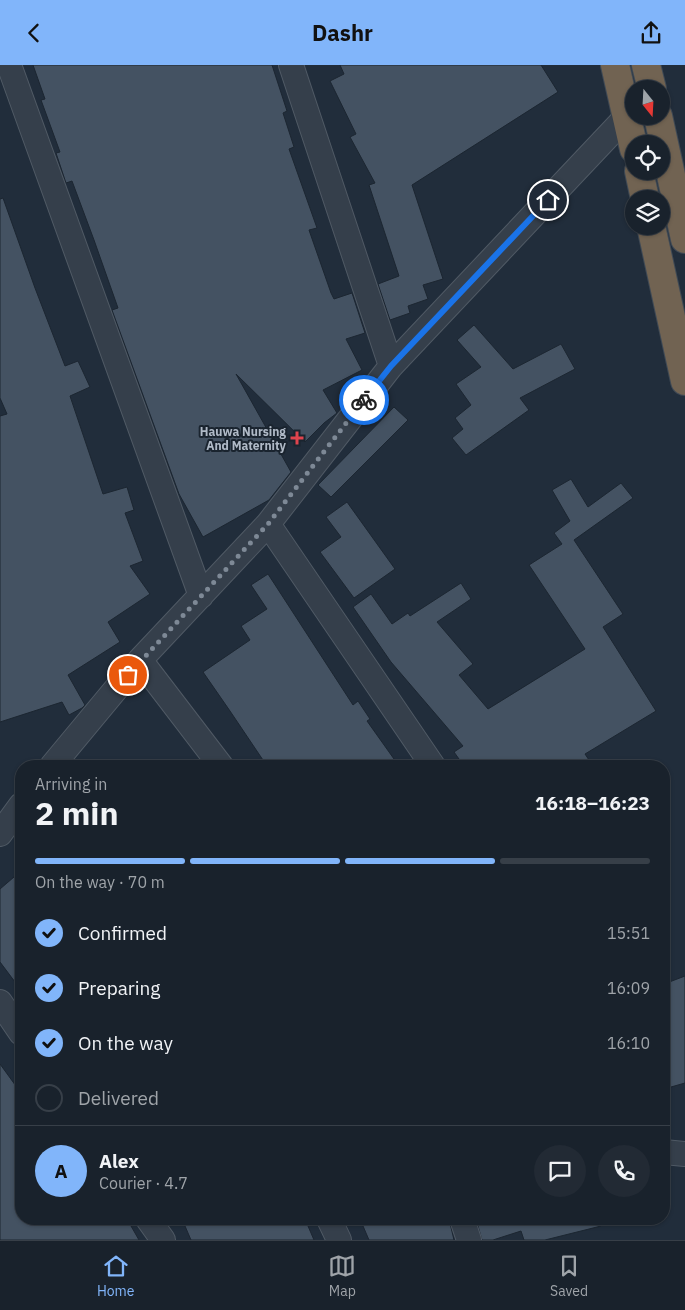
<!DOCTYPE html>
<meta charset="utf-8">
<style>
body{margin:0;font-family:"IBM Plex Sans",sans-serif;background:#222a34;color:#f1f3f6;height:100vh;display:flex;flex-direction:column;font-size:19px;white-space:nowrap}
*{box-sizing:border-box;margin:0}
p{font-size:16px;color:#9fa4a9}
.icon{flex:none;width:28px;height:28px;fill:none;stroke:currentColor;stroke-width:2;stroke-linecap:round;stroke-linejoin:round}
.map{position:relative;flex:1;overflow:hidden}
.details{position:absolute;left:15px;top:695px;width:655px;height:465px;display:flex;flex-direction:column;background:#19222c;border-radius:20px;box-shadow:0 1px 4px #0004,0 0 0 1px #373f48}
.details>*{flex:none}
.needle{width:32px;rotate:162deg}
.tools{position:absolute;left:625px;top:15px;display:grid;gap:10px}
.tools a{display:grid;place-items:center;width:45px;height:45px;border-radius:50%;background:#19222c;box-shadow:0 1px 4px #0004,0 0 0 1px #373f48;font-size:25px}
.pin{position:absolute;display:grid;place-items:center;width:42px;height:42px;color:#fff;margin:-21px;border:2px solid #fff;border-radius:50%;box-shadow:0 1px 5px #0007}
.courier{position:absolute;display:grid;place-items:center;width:50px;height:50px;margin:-25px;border:4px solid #1a73e8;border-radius:50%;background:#fff;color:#222;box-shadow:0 1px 6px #0007}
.overview em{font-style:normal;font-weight:700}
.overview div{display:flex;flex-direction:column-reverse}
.overview{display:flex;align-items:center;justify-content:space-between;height:85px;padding:0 20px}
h1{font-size:32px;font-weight:700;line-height:38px}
.bar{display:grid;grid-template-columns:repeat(4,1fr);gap:8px 5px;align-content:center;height:60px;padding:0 20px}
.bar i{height:6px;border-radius:4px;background:#373f48}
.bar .on{background:#81b5fa}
.bar p{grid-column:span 4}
.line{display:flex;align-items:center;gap:12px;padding:0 20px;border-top:1px solid #373f48}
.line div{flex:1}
.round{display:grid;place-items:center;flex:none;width:52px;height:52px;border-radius:26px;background:#222a34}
ol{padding:0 20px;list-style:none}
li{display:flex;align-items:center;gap:15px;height:55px}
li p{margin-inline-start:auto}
li .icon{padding:5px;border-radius:50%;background:#81b5fa;color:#111;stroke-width:4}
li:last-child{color:#9fa4a9}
li i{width:28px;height:28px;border:2px solid #373f48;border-radius:50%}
header{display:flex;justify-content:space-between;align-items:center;height:65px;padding:0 20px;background:#81b5fa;color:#111;font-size:22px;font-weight:700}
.tabs{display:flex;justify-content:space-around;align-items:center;height:70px;border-top:1px solid #373f48;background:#19222c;font-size:14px;color:#9fa4a9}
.tabs a{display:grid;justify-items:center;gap:2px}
.tabs .on{color:#81b5fa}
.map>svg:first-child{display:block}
.building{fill:#445262;stroke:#1c2631}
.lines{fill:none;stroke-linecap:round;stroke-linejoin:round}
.minor-casing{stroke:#505a65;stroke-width:26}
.highway-casing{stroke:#404a55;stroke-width:30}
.minor{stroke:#353f4b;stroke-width:24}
.highway{stroke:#716352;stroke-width:28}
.done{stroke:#7e8996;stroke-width:5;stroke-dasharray:0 9}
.route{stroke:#1a73e8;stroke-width:6}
.health-dot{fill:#e0444e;stroke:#1a242f;stroke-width:2}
.labels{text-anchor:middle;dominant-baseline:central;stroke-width:4;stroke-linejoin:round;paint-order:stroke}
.poi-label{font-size:12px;font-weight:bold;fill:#b0bac7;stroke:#1a242f;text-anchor:end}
</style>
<header><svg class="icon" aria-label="back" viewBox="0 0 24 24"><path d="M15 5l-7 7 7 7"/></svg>Dashr<svg class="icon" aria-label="share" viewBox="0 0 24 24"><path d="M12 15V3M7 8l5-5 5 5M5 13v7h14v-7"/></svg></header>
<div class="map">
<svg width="685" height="1175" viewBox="0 0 685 1175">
<rect width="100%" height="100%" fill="#212d3b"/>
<path class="building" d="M33 0H272L287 46 283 48 294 82 289 84 317 163 309 165 331 228 334 234 352 228 365 268 346 274 362 305 323 325 337 348 324 358 305 377 236 309 291 407 269 435 203 472 179 429 112 245 118 243 94 175 72 116 66 118 56 88 60 87 41 35 45 34Z
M340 0H541L558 27 412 120 443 214 423 220 428 234 408 241 410 248 390 255 378 219 399 211 369 120 375 118 350 72 356 69 330 16 344 9Z
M3 133 35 223 65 301 78 296 90 322 70 331 103 429 127 422 134 445 125 448 143 496 130 501 150 529 108 557 120 577 68 610 85 640 82 643 69 650 62 637 0 657V351L7 349 0 333V134Z
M474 260 513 304 561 279 575 304 520 333 529 345 466 390 452 373 463 364 455 353 471 340 456 319 481 302 457 275Z
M394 342 408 355 331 432 318 420Z
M571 414 588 442 621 418 633 433 574 475 623 549 603 562 656 646 585 689 593 701H464L454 687 463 681 391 597 353 542 371 529 392 559 408 548 410 551 461 518 471 534 437 557 473 599 459 610 488 644 585 584 529 500 562 479 554 468 570 456 552 425Z
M347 437 395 504 354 533 320 487 341 472 326 452Z
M268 509 353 640 358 636 370 654 367 656 399 701H267L230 646 203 607 250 575 241 561 267 544 251 520Z
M21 806V925L0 897V824Z
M685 911V1018L664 1024V919Z
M0 999 21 1028V1154H127L139 1175H0Z
M182 1154H305L314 1175H191Z
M360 1154H449L454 1175H369Z
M476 1154H600L601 1161 545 1175H524L521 1166 493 1175H482Z"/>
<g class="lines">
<defs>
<path id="minor" d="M9 0 201 531
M291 0 391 301
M268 459 433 701
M140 595 221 701
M52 701 140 595 268 459 391 301 627 51
M0 769 21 740
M0 937 21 968
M664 1087 685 1089
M148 1154 163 1175
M329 1154 339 1175
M462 1154 469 1175"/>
<path id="highway" d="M615 0 634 84
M646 0 652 24
M658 51 685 174
M639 106 645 134
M651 161 685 316"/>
</defs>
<use href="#minor" class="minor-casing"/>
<use href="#highway" class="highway-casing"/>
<use href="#minor" class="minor"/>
<use href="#highway" class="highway"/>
</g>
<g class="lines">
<path class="done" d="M128 610 268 459 364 335"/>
<path class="route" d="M364 335 391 301 548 135"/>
</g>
<path class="health-dot" d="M294.5 365.5h5v5h5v5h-5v5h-5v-5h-5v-5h5z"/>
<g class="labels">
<g class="poi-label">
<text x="286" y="366">Hauwa Nursing<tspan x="286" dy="14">And Maternity</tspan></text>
</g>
</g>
</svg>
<div class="tools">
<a><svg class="needle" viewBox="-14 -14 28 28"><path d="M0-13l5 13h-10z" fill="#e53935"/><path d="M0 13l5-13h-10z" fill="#9fa4a9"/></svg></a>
<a><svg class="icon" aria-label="locate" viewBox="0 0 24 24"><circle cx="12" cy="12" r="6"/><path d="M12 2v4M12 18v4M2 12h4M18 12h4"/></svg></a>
<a><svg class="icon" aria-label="layers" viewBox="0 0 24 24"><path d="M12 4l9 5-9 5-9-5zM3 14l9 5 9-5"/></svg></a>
</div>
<div class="pin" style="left:128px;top:610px;background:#ea580c"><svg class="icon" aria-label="bag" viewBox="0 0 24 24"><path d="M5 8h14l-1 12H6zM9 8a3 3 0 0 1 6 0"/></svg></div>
<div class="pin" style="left:548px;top:135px;background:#1f2937"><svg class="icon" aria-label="home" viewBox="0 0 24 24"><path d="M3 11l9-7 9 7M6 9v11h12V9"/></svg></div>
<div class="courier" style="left:364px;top:335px"><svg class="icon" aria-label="bike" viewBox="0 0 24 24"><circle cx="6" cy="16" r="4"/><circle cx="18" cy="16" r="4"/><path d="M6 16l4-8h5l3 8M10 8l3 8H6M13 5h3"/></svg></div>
<section class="details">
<div class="overview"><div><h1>2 min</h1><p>Arriving in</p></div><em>16:18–16:23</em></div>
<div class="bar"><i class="on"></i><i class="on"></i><i class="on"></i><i></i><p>On the way · 70 m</p></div>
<ol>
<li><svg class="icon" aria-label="check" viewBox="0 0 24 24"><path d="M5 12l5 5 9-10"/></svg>Confirmed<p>15:51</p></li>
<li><svg class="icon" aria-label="check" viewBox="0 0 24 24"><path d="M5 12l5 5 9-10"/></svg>Preparing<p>16:09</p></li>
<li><svg class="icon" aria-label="check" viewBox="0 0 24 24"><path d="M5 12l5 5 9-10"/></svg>On the way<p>16:10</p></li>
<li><i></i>Delivered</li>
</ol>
<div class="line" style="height:90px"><b class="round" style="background:#81b5fa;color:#111">A</b><div><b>Alex</b><p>Courier · 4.7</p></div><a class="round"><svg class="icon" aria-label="chat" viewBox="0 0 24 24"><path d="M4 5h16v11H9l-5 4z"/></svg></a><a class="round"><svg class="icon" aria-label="phone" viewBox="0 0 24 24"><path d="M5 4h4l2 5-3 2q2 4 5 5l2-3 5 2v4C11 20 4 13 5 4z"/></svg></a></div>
</section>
</div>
<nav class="tabs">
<a class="on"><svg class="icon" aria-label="home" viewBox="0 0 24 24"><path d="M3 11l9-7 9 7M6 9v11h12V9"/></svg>Home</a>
<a><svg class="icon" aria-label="map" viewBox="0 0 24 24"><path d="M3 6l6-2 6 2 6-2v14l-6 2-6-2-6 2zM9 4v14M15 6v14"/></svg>Map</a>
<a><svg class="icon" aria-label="saved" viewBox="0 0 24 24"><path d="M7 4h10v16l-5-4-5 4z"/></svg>Saved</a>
</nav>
